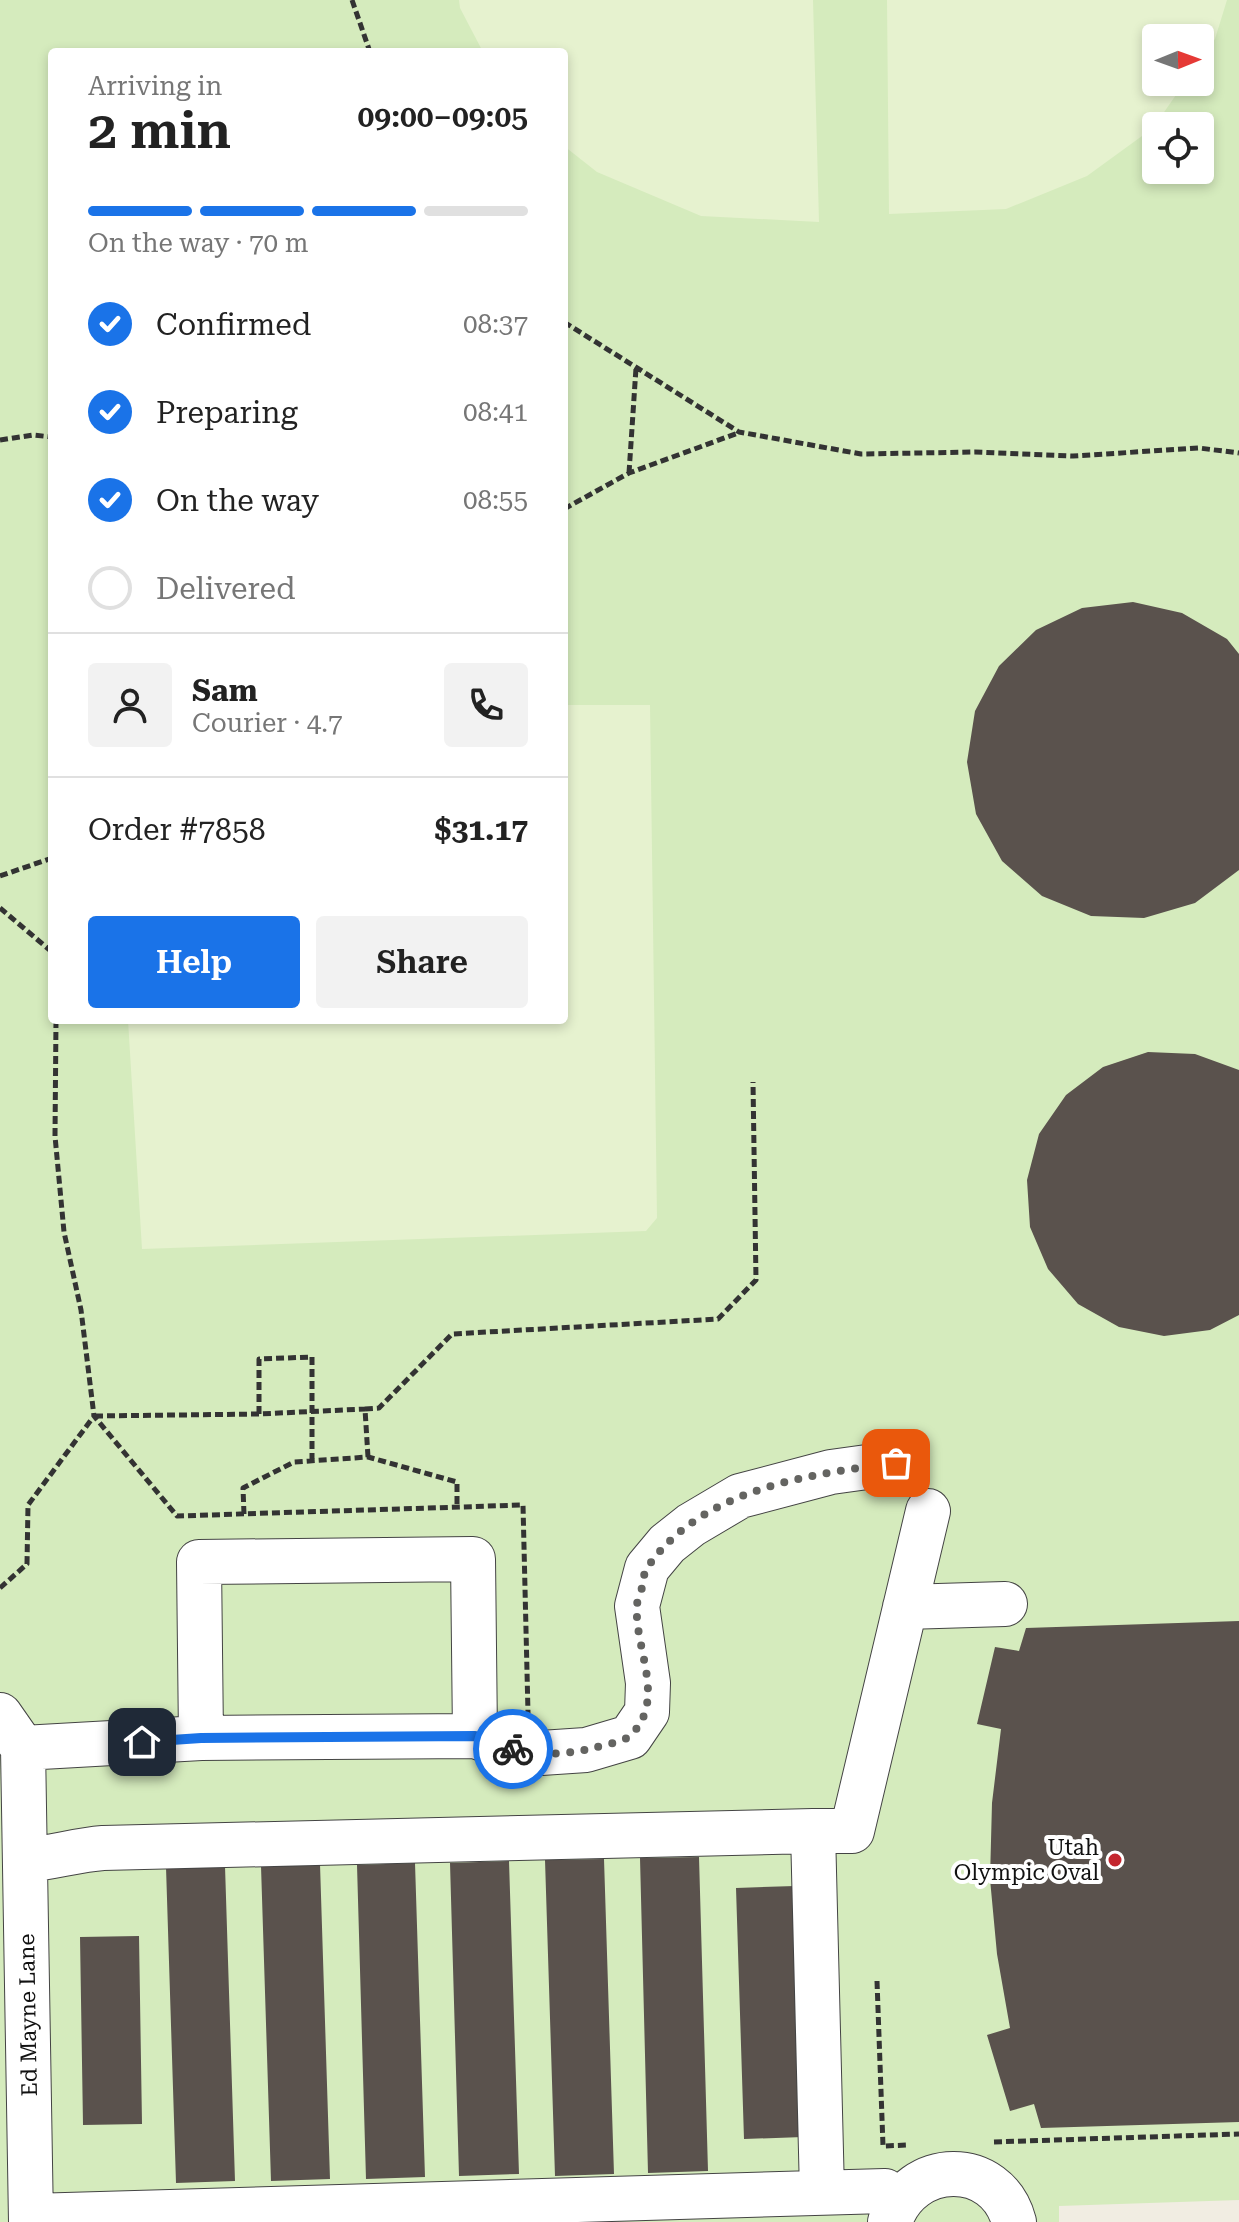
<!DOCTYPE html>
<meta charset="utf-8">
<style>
body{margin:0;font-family:"Roboto Serif",serif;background:#f2f2f2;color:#222;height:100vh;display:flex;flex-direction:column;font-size:30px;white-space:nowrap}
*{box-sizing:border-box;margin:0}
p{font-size:26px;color:#767676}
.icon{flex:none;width:44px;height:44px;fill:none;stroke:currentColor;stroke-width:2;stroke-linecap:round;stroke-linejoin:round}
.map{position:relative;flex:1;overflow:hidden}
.details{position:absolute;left:48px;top:48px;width:520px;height:976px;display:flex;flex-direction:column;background:#fff;border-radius:8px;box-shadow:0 4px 12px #0003}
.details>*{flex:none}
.needle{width:52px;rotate:89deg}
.buttons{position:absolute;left:1142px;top:24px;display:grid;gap:16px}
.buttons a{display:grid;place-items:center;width:72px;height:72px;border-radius:8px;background:#fff;box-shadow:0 4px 12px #0003;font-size:40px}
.pin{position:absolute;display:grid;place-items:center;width:68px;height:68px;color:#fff;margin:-34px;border-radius:16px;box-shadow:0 4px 12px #0006}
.courier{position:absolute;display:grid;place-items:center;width:80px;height:80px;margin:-40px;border:6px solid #1a73e8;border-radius:50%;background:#fff;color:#222;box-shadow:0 2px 10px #0007}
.overview em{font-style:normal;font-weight:600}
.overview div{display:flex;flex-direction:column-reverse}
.overview{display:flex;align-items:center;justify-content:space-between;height:136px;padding:0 40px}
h1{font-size:52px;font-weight:600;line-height:60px}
.bar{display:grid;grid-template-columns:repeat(4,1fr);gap:12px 8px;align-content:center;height:96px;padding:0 40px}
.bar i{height:10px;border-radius:6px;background:#e0e0e0}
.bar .active{background:#1a73e8}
.bar p{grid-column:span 4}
.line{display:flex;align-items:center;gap:20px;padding:0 40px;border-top:2px solid #e0e0e0}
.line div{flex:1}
.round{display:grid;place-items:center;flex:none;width:84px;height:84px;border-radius:8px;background:#f2f2f2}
ol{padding:0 40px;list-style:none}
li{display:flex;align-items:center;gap:24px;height:88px}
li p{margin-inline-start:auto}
li .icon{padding:8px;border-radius:50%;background:#1a73e8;color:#fff;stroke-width:4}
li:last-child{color:#767676}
li i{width:44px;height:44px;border:4px solid #e0e0e0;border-radius:50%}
.cta{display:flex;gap:16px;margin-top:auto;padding:16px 40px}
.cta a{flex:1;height:92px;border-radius:8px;background:#1a73e8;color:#fff;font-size:32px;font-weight:600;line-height:92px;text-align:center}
.cta a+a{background:#f2f2f2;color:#222}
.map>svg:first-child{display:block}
.green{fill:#d5ebbd;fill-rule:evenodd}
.pitch{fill:#e6f2cf}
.plaza{fill:#f1ede2}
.building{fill:#5a524d}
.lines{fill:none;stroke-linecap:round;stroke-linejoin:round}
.minor-casing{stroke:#444;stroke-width:46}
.path{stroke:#333;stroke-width:5;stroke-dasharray:8 4;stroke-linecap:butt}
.minor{stroke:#fff;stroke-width:44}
.done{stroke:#646461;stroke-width:8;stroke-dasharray:0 14.4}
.route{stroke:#1a73e8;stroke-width:10}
.poi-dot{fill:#c4262e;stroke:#fff;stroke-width:3}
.labels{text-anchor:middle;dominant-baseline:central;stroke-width:8;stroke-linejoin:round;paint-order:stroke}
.poi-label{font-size:22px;fill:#111;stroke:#fff;text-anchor:end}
.street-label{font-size:22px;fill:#111;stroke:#fff}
</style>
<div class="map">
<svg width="1239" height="2222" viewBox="0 0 1239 2222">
<rect width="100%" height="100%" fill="#fffdf5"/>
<path class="green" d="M0 0H1239V2222H0ZM1156 38H1200V82H1156ZM52 52H564V1020H52ZM1156 126H1200V170H1156Z"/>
<path class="pitch" d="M459 0H813L819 222 701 216 597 172 564 146V52H483L460 8Z
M887 0H1227L1215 39 1200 61V38H1156V82H1185L1153 128 1087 176 1006 209 889 214Z
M564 705H650L657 1218 646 1231 142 1249 128 1020H564Z"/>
<path class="plaza" d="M1239 2200V2222H1059V2206Z"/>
<path class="building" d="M1133 602 1182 613 1227 639 1239 654V870L1195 903 1144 918 1091 916 1042 896 1002 861 976 814 967 762 975 711 999 666 1036 630 1082 608Z
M1148 1052 1195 1054 1239 1070V1315L1210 1330 1164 1336 1119 1327 1078 1304 1048 1269 1030 1227 1027 1180 1039 1134 1066 1095 1103 1067Z
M1239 1621V2122L1041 2128 1034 2104 1010 2111 987 2035 1010 2028 997 1954 990 1879 992 1803 1001 1729 977 1724 995 1647 1019 1651 1026 1628Z
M699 1857 708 2171 648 2173 640 1858Z
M604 1859 614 2174 555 2176 545 1860Z
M509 1861 519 2174 459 2176 450 1863Z
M415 1863 425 2177 366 2179 357 1865Z
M320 1864 330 2179 271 2181 261 1866Z
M225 1866 235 2181 176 2183 166 1867Z
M795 1886 803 2137 744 2139 736 1888Z
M139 1936 142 2124 83 2125 80 1937Z"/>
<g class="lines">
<defs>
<path id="minor" d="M905 1607 1005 1604
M0 1715 23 1748
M475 1736 526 1754 586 1750 630 1737 647 1712 648 1683 637 1606 647 1568 667 1544 691 1525 740 1496 831 1472 896 1463
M813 1831H852L928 1511
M25 1860C52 1858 76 1850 103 1848L813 1831 822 2192
M31 2216 885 2191 899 2201
M31 2222 23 1748 201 1738 475 1736 473 1559 199 1562 201 1738
M890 2222C910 2159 997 2157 1014 2222"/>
</defs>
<use href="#minor" class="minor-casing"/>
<path class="path" d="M352 0 370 52
M564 322 739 432 861 454 975 452 1073 456 1199 448 1239 453
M0 440 33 435 52 437
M629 473 636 368
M564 509 629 473 738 433
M0 876 52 858
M0 908 52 952
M56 1020 55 1136 64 1232 81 1310 94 1416 177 1516 523 1505 528 1713
M95 1416 259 1414
M368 1457 365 1409 379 1408 452 1334 718 1319 756 1280 753 1082
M312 1461V1357L259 1359V1414L365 1409
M244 1514 243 1488 294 1462 368 1457 457 1482V1507
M0 1588 27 1564 28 1505 94 1416
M877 1981 883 2146 908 2145
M994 2142 1239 2134"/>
<use href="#minor" class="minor"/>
</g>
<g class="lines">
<path class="done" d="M513 1749C537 1757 573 1754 597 1747 607 1744 624 1742 631 1735 667 1699 634 1648 637 1606 637 1600 640 1593 642 1588 643 1580 644 1571 649 1565 704 1488 810 1474 896 1463"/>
<path class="route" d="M142 1742 201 1738 475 1736 513 1749"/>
</g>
<circle class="poi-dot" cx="1115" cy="1860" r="8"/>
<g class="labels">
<g class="poi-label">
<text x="1099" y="1847">Utah<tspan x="1099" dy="25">Olympic Oval</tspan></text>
</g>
<g class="street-label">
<text transform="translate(28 2015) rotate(-91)">Ed Mayne Lane</text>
</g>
</g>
</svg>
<div class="buttons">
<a><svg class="needle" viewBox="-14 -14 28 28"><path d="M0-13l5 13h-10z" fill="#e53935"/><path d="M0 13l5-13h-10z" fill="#767676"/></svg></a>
<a><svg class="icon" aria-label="locate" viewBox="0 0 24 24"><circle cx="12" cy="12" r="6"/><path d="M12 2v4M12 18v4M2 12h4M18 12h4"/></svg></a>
</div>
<div class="pin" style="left:896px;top:1463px;background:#ea580c"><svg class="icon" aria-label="bag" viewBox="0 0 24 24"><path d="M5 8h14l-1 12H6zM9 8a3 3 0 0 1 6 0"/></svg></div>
<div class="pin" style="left:142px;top:1742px;background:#1f2937"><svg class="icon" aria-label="home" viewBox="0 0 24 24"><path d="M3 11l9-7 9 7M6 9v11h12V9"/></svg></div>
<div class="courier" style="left:513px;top:1749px"><svg class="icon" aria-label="bike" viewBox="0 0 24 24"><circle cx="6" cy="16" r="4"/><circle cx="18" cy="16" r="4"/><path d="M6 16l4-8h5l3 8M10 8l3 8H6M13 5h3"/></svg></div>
<section class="details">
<div class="overview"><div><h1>2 min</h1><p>Arriving in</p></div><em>09:00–09:05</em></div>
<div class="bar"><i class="active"></i><i class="active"></i><i class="active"></i><i></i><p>On the way · 70 m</p></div>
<ol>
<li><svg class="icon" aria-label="check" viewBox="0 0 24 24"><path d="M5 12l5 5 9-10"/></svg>Confirmed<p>08:37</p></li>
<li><svg class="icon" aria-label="check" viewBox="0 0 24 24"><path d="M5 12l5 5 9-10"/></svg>Preparing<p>08:41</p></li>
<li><svg class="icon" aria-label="check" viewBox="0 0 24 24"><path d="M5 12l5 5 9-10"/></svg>On the way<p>08:55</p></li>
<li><i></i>Delivered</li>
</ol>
<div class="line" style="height:144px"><a class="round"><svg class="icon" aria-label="person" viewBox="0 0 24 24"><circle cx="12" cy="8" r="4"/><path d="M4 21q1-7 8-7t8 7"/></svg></a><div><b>Sam</b><p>Courier · 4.7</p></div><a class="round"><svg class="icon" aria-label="phone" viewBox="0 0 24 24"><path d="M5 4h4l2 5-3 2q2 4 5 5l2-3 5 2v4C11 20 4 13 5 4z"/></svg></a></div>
<div class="line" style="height:104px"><div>Order #7858</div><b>$31.17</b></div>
<div class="cta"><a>Help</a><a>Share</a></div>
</section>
</div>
